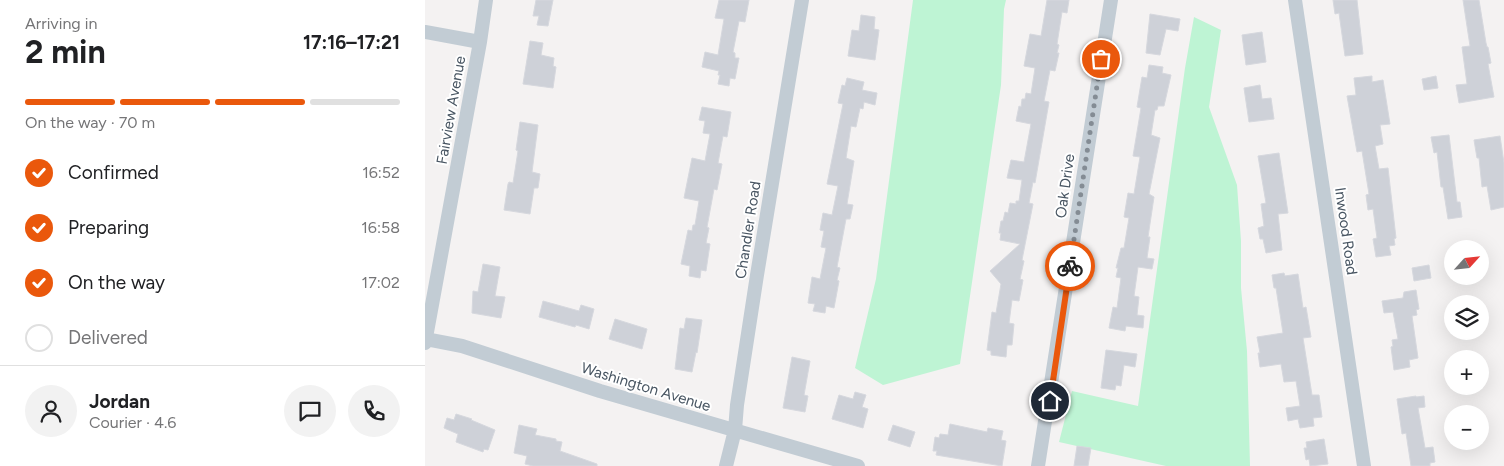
<!DOCTYPE html>
<meta charset="utf-8">
<style>
body{margin:0;font-family:Figtree,sans-serif;background:#f2f2f2;color:#202124;height:100vh;display:flex;flex-direction:column;font-size:19px;white-space:nowrap}
*{box-sizing:border-box;margin:0}
p{font-size:16px;color:#757577}
.icon{flex:none;width:28px;height:28px;fill:none;stroke:currentColor;stroke-width:2;stroke-linecap:round;stroke-linejoin:round}
.map{position:relative;flex:1;overflow:hidden}
.panel{display:flex;flex-direction:column;background:#fff;width:425px}
.panel>*{flex:none}
.needle{width:32px;rotate:63deg}
.tools{position:absolute;left:1019px;top:240px;display:grid;gap:10px}
.tools a{display:grid;place-items:center;width:45px;height:45px;border-radius:50%;background:#fff;box-shadow:0 5px 20px #0002;font-size:25px}
.pin{position:absolute;display:grid;place-items:center;width:42px;height:42px;color:#fff;margin:-21px;border:2px solid #fff;border-radius:50%;box-shadow:0 1px 5px #0007}
.courier{position:absolute;display:grid;place-items:center;width:50px;height:50px;margin:-25px;border:4px solid #ea580c;border-radius:50%;background:#fff;color:#222;box-shadow:0 1px 6px #0007}
.overview em{font-style:normal;font-weight:700}
.overview div{display:flex;flex-direction:column-reverse}
.overview{display:flex;align-items:center;justify-content:space-between;height:85px;padding:0 25px}
h1{font-size:32px;font-weight:700;line-height:38px}
.bar{display:grid;grid-template-columns:repeat(4,1fr);gap:8px 5px;align-content:center;height:60px;padding:0 25px}
.bar i{height:6px;border-radius:4px;background:#e0e0e0}
.bar .current{background:#ea580c}
.bar p{grid-column:span 4}
.line{display:flex;align-items:center;gap:12px;padding:0 25px;border-top:1px solid #e0e0e0}
.line div{flex:1}
.round{display:grid;place-items:center;flex:none;width:52px;height:52px;border-radius:26px;background:#f2f2f2}
ol{padding:0 25px;list-style:none}
li{display:flex;align-items:center;gap:15px;height:55px}
li p{margin-inline-start:auto}
li .icon{padding:5px;border-radius:50%;background:#ea580c;color:#fff;stroke-width:4}
li:last-child{color:#757577}
li i{width:28px;height:28px;border:2px solid #e0e0e0;border-radius:50%}
main{display:flex;flex:1;min-height:0}
.map>svg:first-child{display:block}
.green{fill:#bef4d4}
.building{fill:#ced1d8;stroke:#d6d8de}
.lines{fill:none;stroke-linecap:round;stroke-linejoin:round}
.street{stroke:#c2ccd4;stroke-width:14}
.done{stroke:#848c94;stroke-width:5;stroke-dasharray:0 9}
.route{stroke:#ea580c;stroke-width:6}
.labels{text-anchor:middle;dominant-baseline:central;stroke-width:4;stroke-linejoin:round;paint-order:stroke}
.street-label{font-size:15px;fill:#485562;stroke:#fff}
</style>
<main>
<section class="panel">
<div class="overview"><div><h1>2 min</h1><p>Arriving in</p></div><em>17:16–17:21</em></div>
<div class="bar"><i class="current"></i><i class="current"></i><i class="current"></i><i></i><p>On the way · 70 m</p></div>
<ol>
<li><svg class="icon" aria-label="check" viewBox="0 0 24 24"><path d="M5 12l5 5 9-10"/></svg>Confirmed<p>16:52</p></li>
<li><svg class="icon" aria-label="check" viewBox="0 0 24 24"><path d="M5 12l5 5 9-10"/></svg>Preparing<p>16:58</p></li>
<li><svg class="icon" aria-label="check" viewBox="0 0 24 24"><path d="M5 12l5 5 9-10"/></svg>On the way<p>17:02</p></li>
<li><i></i>Delivered</li>
</ol>
<div class="line" style="height:90px"><a class="round"><svg class="icon" aria-label="person" viewBox="0 0 24 24"><circle cx="12" cy="8" r="4"/><path d="M4 21q1-7 8-7t8 7"/></svg></a><div><b>Jordan</b><p>Courier · 4.6</p></div><a class="round"><svg class="icon" aria-label="chat" viewBox="0 0 24 24"><path d="M4 5h16v11H9l-5 4z"/></svg></a><a class="round"><svg class="icon" aria-label="phone" viewBox="0 0 24 24"><path d="M5 4h4l2 5-3 2q2 4 5 5l2-3 5 2v4C11 20 4 13 5 4z"/></svg></a></div>
</section>
<div class="map">
<svg width="1079" height="466" viewBox="0 0 1079 466">
<rect width="100%" height="100%" fill="#f4f2f2"/>
<path class="green" d="M488 0H581L579 9 576 85 535 364 458 385 430 368 451 279Z
M769 17 796 30 784 107 812 185 816 241V288L822 351 825 466H741L634 442 647 391 713 406 760 68Z"/>
<path class="building" d="M111 0H128L123 26 112 25 114 16H108Z
M294 0H324L320 22 314 21 308 52 310 53V58H314L310 79 305 78 304 86 293 84 295 75H293L294 71 277 67 280 52 293 55 299 19 290 18Z
M622 0H644L642 13 637 12 632 44 634 45 632 53H634L630 71 625 70 619 101 624 102 610 183 608 182 604 203 608 204 597 260 599 261 595 279 598 280 594 301 587 300 584 323 589 324 587 345H582L581 357 566 355V351L562 350 567 312 571 313 576 284 565 271 595 244 575 240 576 233H574L576 221H578L580 212 583 213 585 203 591 204V201H594L597 180 582 178 586 160 599 162 606 124 591 121 594 106 596 107 597 99H600L601 93 606 94 610 68 599 66 605 34 616 36Z
M908 0H932L938 54 920 56 914 13 910 14Z
M1038 0H1054L1061 43 1062 47H1063L1066 63 1063 64 1069 97 1034 103 1031 85 1042 84 1037 47 1045 46Z
M725 14 755 19 753 31 741 29 735 55 721 53Z
M436 15 450 17 449 29 454 30 450 60 423 56 427 30 434 31Z
M837 32 841 62 821 65 817 35Z
M105 41 118 43 116 55 129 58 128 66 131 67 128 88 98 84Z
M724 65 738 67 737 73 746 75 739 106H733L732 110H730L726 135 735 138 724 194 729 197 723 237H725L722 258 729 259 727 269 713 267 709 296 714 297 712 315 719 316 718 328 701 326 700 331 684 328 688 307 692 308 696 278 691 277 693 268H691L696 248H699L704 218 699 217 703 193 709 194 715 157 708 156 716 108 712 107 717 77 722 78Z
M947 76V82L958 80 965 124 955 125 958 144 950 146 954 169 963 168 971 238 969 239 970 245 964 246 966 255 951 257 948 239 952 238 948 209 943 210 941 195 944 194 937 151 932 152 922 96 931 95 929 78Z
M1011 76 1013 88 999 90 997 79Z
M422 78 439 82 437 90 452 93 450 105 439 102 438 109 435 108 431 127 426 126 421 158 429 161 422 204 428 205 425 219H421L412 267 415 268 412 280 414 281 409 308 401 306 400 313 388 311 390 304 383 303 387 277 395 279 401 248 396 247 399 231 395 230 398 213 407 215 413 186 402 184 418 104 413 103 417 85 420 86Z
M835 85 837 99 846 98 849 119 824 122 819 88Z
M277 107 306 112 302 137 298 136 293 163 297 164 292 190 289 189 282 227 284 228 281 243 285 244 281 271 276 270 275 278 264 276 265 266 256 264 263 230 267 231 268 225H270L274 201 259 198 267 158 280 161 285 134 278 133 280 121 274 120Z
M95 122 113 125 107 172 115 174 113 188H109L105 214 79 210 83 184 84 182 88 183 93 151 91 150Z
M1024 135 1032 202H1035L1037 217 1023 219 1018 187H1016L1012 152 1009 153 1006 137Z
M1075 136 1079 163V207L1066 210 1062 186 1057 187 1054 158H1052L1049 140Z
M854 153 863 213 853 214 857 250 841 253 838 239H835L833 228 839 226 836 204 841 203 833 156Z
M58 264 75 267 70 296 80 297 76 318 47 313 48 291 53 292Z
M1004 265 1006 278 989 281 987 268Z
M859 273 860 276 873 274 878 308 881 307 886 337 878 338 887 395H894L897 417 888 418 889 426 875 428 873 419 863 421 861 408 875 406 871 381 859 382 856 364 835 367 833 353H835L832 337 858 333 851 288H849L847 275Z
M991 290 994 309 991 310 992 315 987 316 993 358 984 360 985 367 969 370 966 347 968 346 967 340 973 339 968 312 959 313 957 301 978 298 979 292Z
M118 301 154 311 156 305 169 309 164 329 151 325 150 327 114 317Z
M261 318 277 320 272 353 271 352 267 372 250 369 255 328 259 329Z
M190 319 222 329 217 349 184 339Z
M681 350 712 354 710 367 699 365 696 386 691 385 690 390 676 388Z
M367 357 385 361 379 395 383 396 380 412 358 408Z
M430 392 441 395 437 407 443 409 438 428 407 419 414 395 428 399Z
M991 396V397L999 396 1000 407 993 408 1000 448 1008 447 1010 462 1005 463V466H986L981 433 977 434 972 399Z
M31 414 47 419 46 420 70 430 63 450 59 449 58 452 31 442 33 434 19 428 22 418 29 420Z
M525 424 562 432 563 428 578 431 576 440 581 441 577 466 511 455 512 451H508L510 437 514 438 515 434 523 435Z
M94 425 112 429 110 435 131 439V441L137 442 135 451 172 464V466H108L100 464 102 456 89 453Z
M468 425 490 432 485 447 463 440Z
M899 439 903 464 885 466 884 459 881 460 879 448H882L881 442Z
M652 446 666 448 663 466H649Z"/>
<g class="lines">
<path class="street" d="M870 0 939 466
M0 32 55 42
M0 339 37 346 175 391 433 466
M0 343 55 42 61 0
M301 466 310 430 312 405 332 275 377 0
M613 466 686 0"/>
</g>
<g class="lines">
<path class="done" d="M645 266 676 59"/>
<path class="route" d="M625 401 645 266"/>
</g>
<g class="labels">
<g class="street-label">
<text transform="translate(26 110) rotate(-80)">Fairview Avenue</text>
<text transform="translate(640 186) rotate(-82)">Oak Drive</text>
<text transform="translate(323 230) rotate(-81)">Chandler Road</text>
<text transform="translate(921 231) rotate(82)">Inwood Road</text>
<text transform="translate(221 387) rotate(17)">Washington Avenue</text>
</g>
</g>
</svg>
<div class="tools">
<a><svg class="needle" viewBox="-14 -14 28 28"><path d="M0-13l5 13h-10z" fill="#e53935"/><path d="M0 13l5-13h-10z" fill="#757577"/></svg></a>
<a><svg class="icon" aria-label="layers" viewBox="0 0 24 24"><path d="M12 4l9 5-9 5-9-5zM3 14l9 5 9-5"/></svg></a>
<a>+</a>
<a>−</a>
</div>
<div class="pin" style="left:676px;top:59px;background:#ea580c"><svg class="icon" aria-label="bag" viewBox="0 0 24 24"><path d="M5 8h14l-1 12H6zM9 8a3 3 0 0 1 6 0"/></svg></div>
<div class="pin" style="left:625px;top:401px;background:#1f2937"><svg class="icon" aria-label="home" viewBox="0 0 24 24"><path d="M3 11l9-7 9 7M6 9v11h12V9"/></svg></div>
<div class="courier" style="left:645px;top:266px"><svg class="icon" aria-label="bike" viewBox="0 0 24 24"><circle cx="6" cy="16" r="4"/><circle cx="18" cy="16" r="4"/><path d="M6 16l4-8h5l3 8M10 8l3 8H6M13 5h3"/></svg></div>
</div>
</main>
